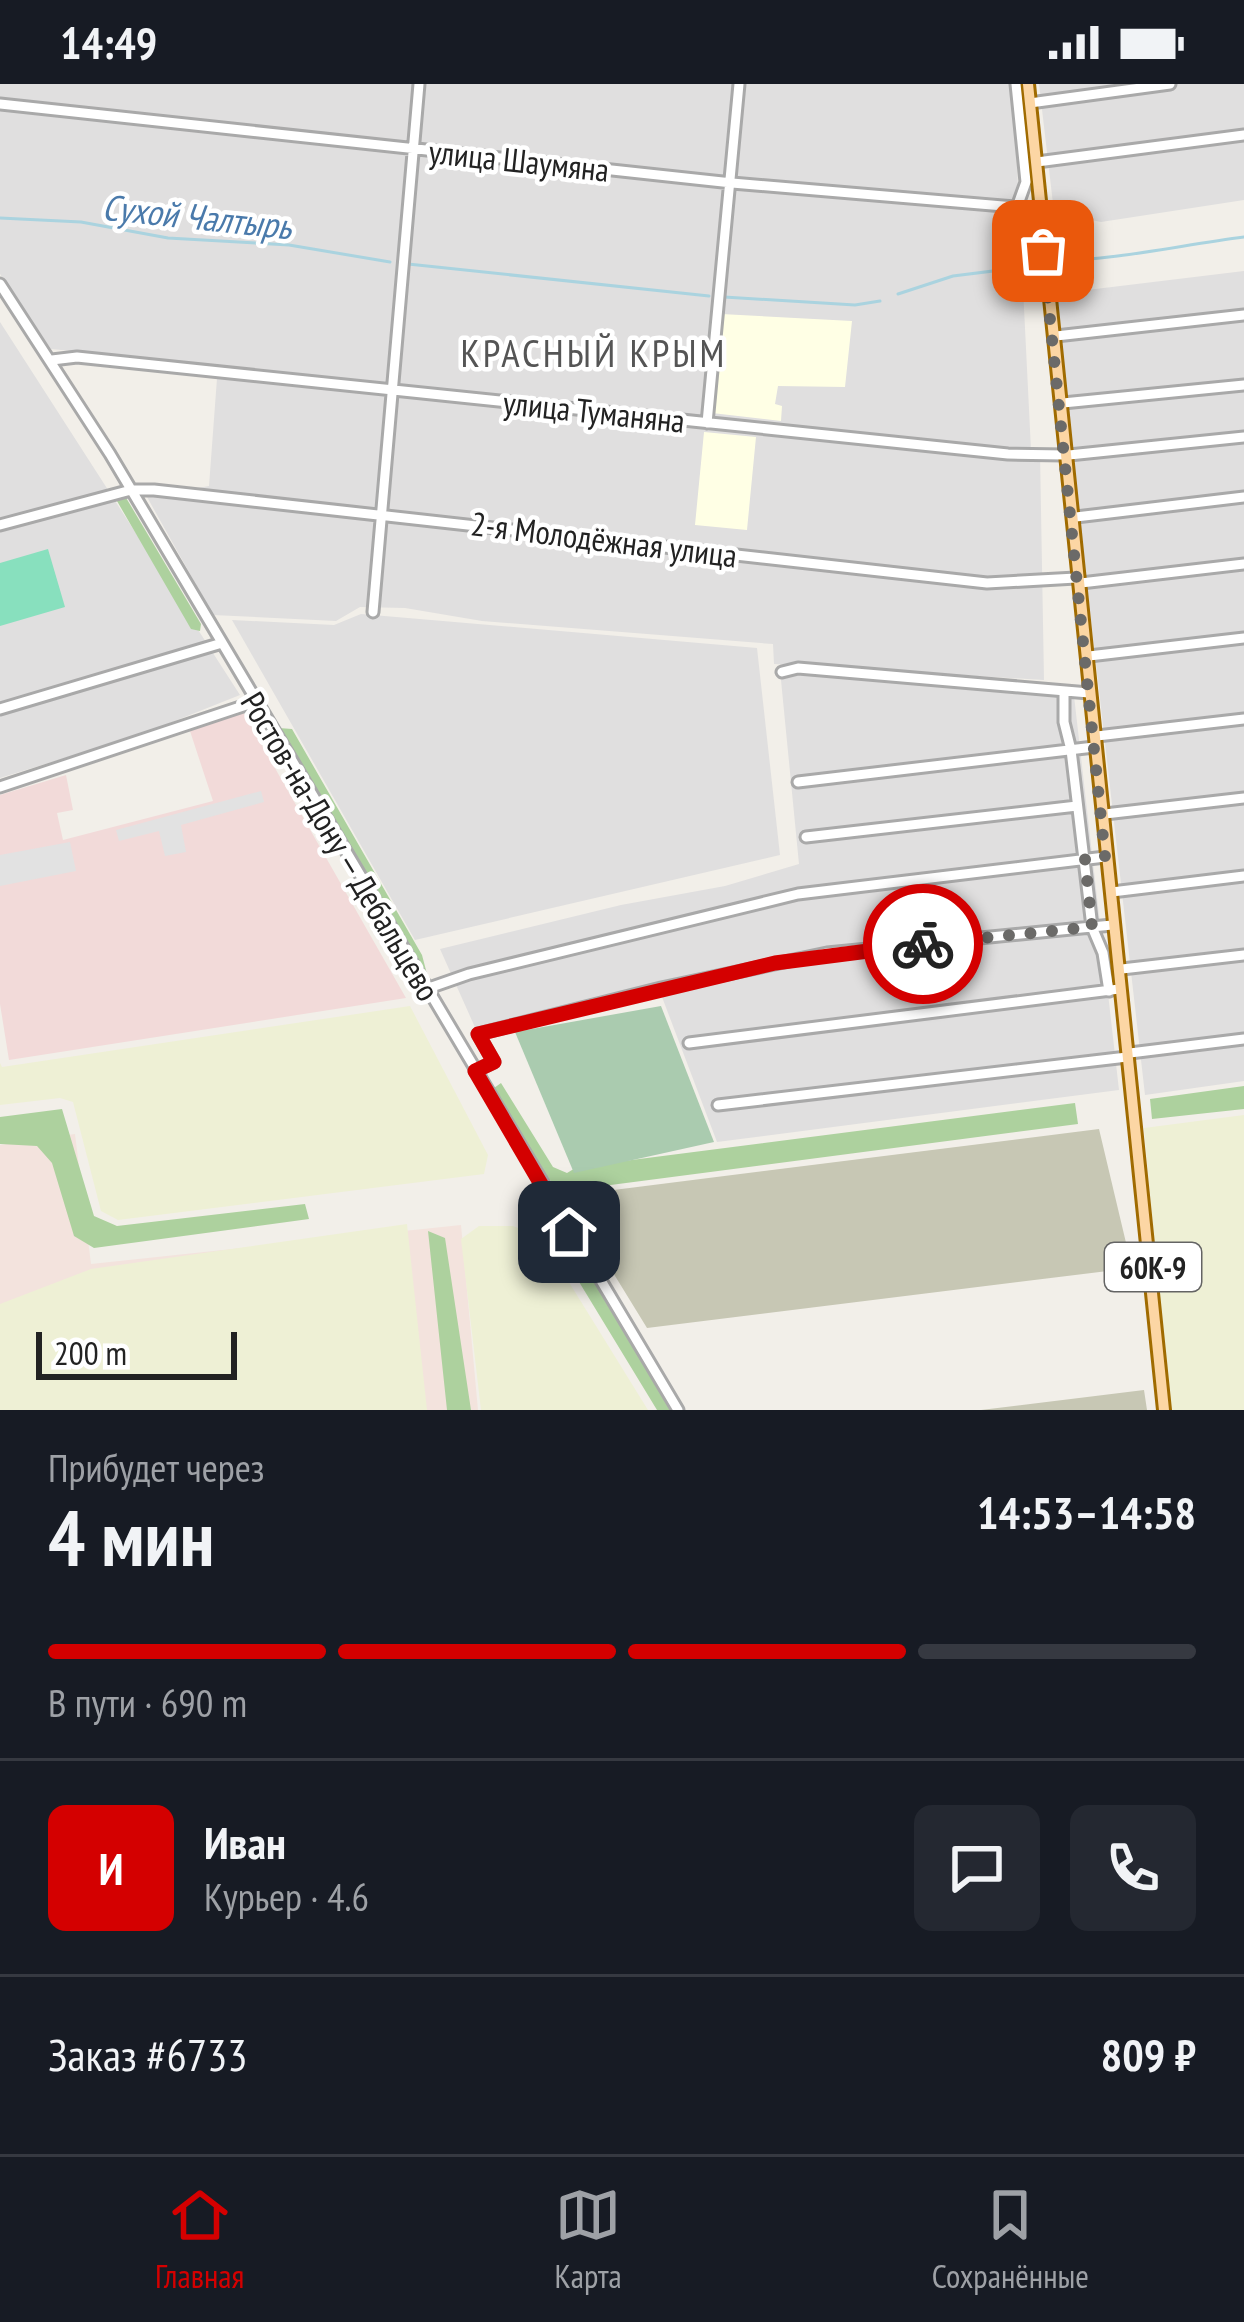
<!DOCTYPE html>
<html lang="ru">
<meta charset="utf-8">
<style>
body{margin:0;font-family:"PT Sans Narrow",sans-serif;background:#242831;color:#f1f3f6;height:100vh;display:flex;flex-direction:column;font-size:45px;white-space:nowrap}
*{box-sizing:border-box;margin:0}
p{font-size:39px;color:#9ea1a6}
.icon{flex:none;width:66px;height:66px;fill:none;stroke:currentColor;stroke-width:2;stroke-linecap:round;stroke-linejoin:round}
.map{position:relative;height:1326px;overflow:hidden}
.drawer{display:flex;flex-direction:column;background:#171b24;flex:1}
.drawer>*{flex:none}
.scale{position:absolute;left:36px;bottom:30px;width:201px;box-sizing:border-box;padding-left:12px;border:6px solid #222;border-top:0;font-size:33px;line-height:42px;white-space:nowrap;color:#222;-webkit-text-stroke:9px #fff;paint-order:stroke}
.pin{position:absolute;display:grid;place-items:center;width:102px;height:102px;color:#fff;margin:-51px;border-radius:24px;box-shadow:0 6px 18px #0006}
.courier{position:absolute;display:grid;place-items:center;width:120px;height:120px;margin:-60px;border:9px solid #d40000;border-radius:50%;background:#fff;color:#222;box-shadow:0 3px 15px #0007}
.headline em{font-style:normal;font-weight:700}
.headline div{display:flex;flex-direction:column-reverse}
.headline{display:flex;align-items:center;justify-content:space-between;height:204px;padding:0 48px}
h1{font-size:78px;font-weight:700;line-height:90px}
.bar{display:grid;grid-template-columns:repeat(4,1fr);gap:18px 12px;align-content:center;height:144px;padding:0 48px}
.bar i{height:15px;border-radius:9px;background:#363941}
.bar .on{background:#d40000}
.bar p{grid-column:span 4}
.line{display:flex;align-items:center;gap:30px;padding:0 48px;border-top:3px solid #363941}
.line div{flex:1}
.round{display:grid;place-items:center;flex:none;width:126px;height:126px;border-radius:18px;background:#242831}
.status{display:flex;justify-content:space-between;align-items:center;height:84px;padding:0 60px;background:#171b24;direction:ltr}
.status svg{height:33px;fill:currentColor}
.tabs{display:flex;justify-content:space-around;align-items:center;height:168px;border-top:3px solid #363941;background:#171b24;font-size:33px;color:#9ea1a6}
.tabs a{display:grid;justify-items:center;gap:6px}
.tabs .on{color:#d40000}
.map>svg:first-child{display:block}
.residential{fill:#e0dfdf}
.commercial{fill:#f2dad9}
.education{fill:#ffffe5}
.military{fill:#f3e3dd}
.construction{fill:#c7c7b4}
.farmland{fill:#eef0d5}
.forest{fill:#add19e}
.cemetery{fill:#aacbaf}
.pitch{fill:#88e0be}
.parking{fill:#e2e2e2}
.lines{fill:none;stroke-linecap:round;stroke-linejoin:round}
.stream{stroke:#aad3df;stroke-width:3}
.minor-casing{stroke:#a9a9a9;stroke-width:15}
.major-casing{stroke:#a06b00;stroke-width:16}
.minor{stroke:#fff;stroke-width:9}
.major{stroke:#fcd6a4;stroke-width:10}
.done{stroke:#6b6a68;stroke-width:12;stroke-dasharray:0 21.6}
.route{stroke:#d40000;stroke-width:15}
.labels{text-anchor:middle;dominant-baseline:central;stroke-width:9;stroke-linejoin:round;paint-order:stroke}
.shield{fill:#fff;stroke:#646464;stroke-width:3}
.shield-label{font-size:30px;font-weight:bold;fill:#222}
.street-label{font-size:33px;fill:#222;stroke:#fff}
.water-label{font-size:36px;font-style:italic;fill:#4a7aab;stroke:#fff}
.quarter-label{font-size:39px;letter-spacing:3px;fill:#555;stroke:#fff}
</style>
<div class="status"><b>14:49</b><svg viewBox="0 0 49 12"><path d="M0 12V9h3v3zM5 12V6h3v6zM10 12V3h3v9zM15 12V0h3v12zM26 1h20v11H26zM47 4h2v5h-2z"/></svg></div>
<div class="map">
<svg width="1244" height="1326" viewBox="0 0 1244 1326">
<rect width="100%" height="100%" fill="#f2efe9"/>
<path class="residential" d="M0 0H1013L1031 366 1040 369 1044 596 774 580 773 560 482 537 405 524 360 523 336 537 213 531 147 413 209 402 218 281 51 265 0 190Z
M1039 0H1244V116L1101 138 1054 128Z
M1244 187V997L1145 1011 1054 210Z
M0 238 240 611 142 650 0 694Z
M361 530 757 564 780 771 415 856 232 536 334 541Z
M780 586 1073 603 1119 1006 717 1058 662 913 478 950 440 865 621 821 725 802 799 780Z"/>
<path class="commercial" d="M243 628 406 914 9 976 0 920V711L66 691 73 726 57 729 63 756 213 717 190 647Z"/>
<path class="education" d="M721 230 852 237 845 303 778 302 775 320 782 322 781 337 712 329Z
M704 348 756 353 747 446 695 441Z"/>
<path class="military" d="M75 1050 91 1180 461 1141 478 1326H0V1061Z"/>
<path class="construction" d="M1099 1045 1132 1184 647 1244 566 1112Z
M1144 1306 1147 1326H981Z"/>
<path class="farmland" d="M410 922 488 1071 484 1090 118 1136 101 1127 73 1018 60 1014 0 1021V979L2 983Z
M1244 1031V1326H1170L1144 1044Z
M407 1140 427 1326H0V1220L91 1185Z
M479 1142H513L541 1153 648 1326H481L461 1155Z"/>
<path class="forest" d="M125 412 201 540 200 547 191 545 117 417Z
M279 644 292 645 422 871 427 890Z
M501 999 553 1083 567 1089 577 1083 1075 1019 1078 1040 580 1105 558 1102 548 1095 494 1004Z
M1244 1002V1025L1152 1035 1150 1015Z
M62 1025 94 1132 117 1142 305 1120 309 1135 94 1164 74 1152 52 1079 37 1062 0 1060V1033Z
M543 1110 673 1326H657L528 1114Z
M428 1147 445 1154 471 1326H447Z"/>
<path class="cemetery" d="M661 922 714 1058 574 1089 515 948Z"/>
<path class="pitch" d="M48 465 65 523 0 542V479Z"/>
<path class="parking" d="M261 707 264 718 181 741 186 768 165 772 159 747 119 757 116 746Z
M70 758 76 787 0 802V771Z"/>
<g class="lines">
<path class="stream" d="M0 134 81 138 168 154 289 161 390 178
M1054 177C1117 176 1181 161 1244 153
M408 180 709 212
M898 210 953 192 1033 182
M724 213 855 221 880 217"/>
<defs>
<path id="minor" d="M1016 0 1026 98 1017 123
M1030 19 1170 0
M0 20 732 99 1039 125
M1037 78 1244 51
M0 200 110 370 678 1326
M1056 252 1244 231
M52 276 77 273 1008 370 1064 371
M1063 319 1244 301
M707 339 739 0
M1069 371 1244 353
M1076 433 1244 413
M0 441 131 406H154L987 499 1076 494
M1081 499 1244 480
M373 528 419 0
M1089 572 1244 554
M782 588 798 584 1089 609
M1064 607V638L1071 666 1092 843 1103 869 1109 907
M0 625 222 559
M1097 652 1244 635
M798 698 1094 663
M0 703 255 618
M1105 730 1244 714
M806 753 1077 722
M1112 808 1244 792
M1122 885 1244 871
M426 905 469 890 798 810 1105 773
M689 959 1119 905
M1130 969 1244 955
M475 987 494 978 478 950 661 904 827 869 1112 841
M718 1021 1127 973"/>
<path id="major" d="M1028 0 1164 1326"/>
</defs>
<use href="#minor" class="minor-casing"/>
<use href="#major" class="major-casing"/>
<use href="#minor" class="minor"/>
<use href="#major" class="major"/>
</g>
<g class="lines">
<path class="done" d="M923 860 1092 843 1085 775 1105 773 1043 167"/>
<path class="route" d="M569 1148 475 987 494 978 478 950 775 879 923 860"/>
</g>
<g class="labels">
<rect class="shield" x="1105" y="1159" width="96" height="48" rx="9"/>
<g class="shield-label">
<text x="1153" y="1183">60К-9</text>
</g>
<g class="street-label">
<text transform="translate(519 76) rotate(6)">улица Шаумяна</text>
<text transform="translate(594 327) rotate(6)">улица Туманяна</text>
<text transform="translate(604 455) rotate(7)">2-я Молодёжная улица</text>
<text transform="translate(341 762) rotate(59)">Ростов-на-Дону — Дебальцево</text>
</g>
<g class="water-label">
<text transform="translate(197 132) rotate(6)">Сухой Чалтырь</text>
</g>
<g class="quarter-label">
<text x="594" y="268">КРАСНЫЙ КРЫМ</text>
</g>
</g>
</svg>
<div class="scale">200 m</div>
<div class="pin" style="left:1043px;top:167px;background:#ea580c"><svg class="icon" aria-label="bag" viewBox="0 0 24 24"><path d="M5 8h14l-1 12H6zM9 8a3 3 0 0 1 6 0"/></svg></div>
<div class="pin" style="left:569px;top:1148px;background:#1f2937"><svg class="icon" aria-label="home" viewBox="0 0 24 24"><path d="M3 11l9-7 9 7M6 9v11h12V9"/></svg></div>
<div class="courier" style="left:923px;top:860px"><svg class="icon" aria-label="bike" viewBox="0 0 24 24"><circle cx="6" cy="16" r="4"/><circle cx="18" cy="16" r="4"/><path d="M6 16l4-8h5l3 8M10 8l3 8H6M13 5h3"/></svg></div>
</div>
<section class="drawer">
<div class="headline"><div><h1>4 мин</h1><p>Прибудет через</p></div><em>14:53–14:58</em></div>
<div class="bar"><i class="on"></i><i class="on"></i><i class="on"></i><i></i><p>В пути · 690 m</p></div>
<div class="line" style="height:216px"><b class="round" style="background:#d40000;color:#fff">И</b><div><b>Иван</b><p>Курьер · 4.6</p></div><a class="round"><svg class="icon" aria-label="chat" viewBox="0 0 24 24"><path d="M4 5h16v11H9l-5 4z"/></svg></a><a class="round"><svg class="icon" aria-label="phone" viewBox="0 0 24 24"><path d="M5 4h4l2 5-3 2q2 4 5 5l2-3 5 2v4C11 20 4 13 5 4z"/></svg></a></div>
<div class="line" style="height:156px"><div>Заказ #6733</div><b>809 ₽</b></div>
</section>
<nav class="tabs">
<a class="on"><svg class="icon" aria-label="home" viewBox="0 0 24 24"><path d="M3 11l9-7 9 7M6 9v11h12V9"/></svg>Главная</a>
<a><svg class="icon" aria-label="map" viewBox="0 0 24 24"><path d="M3 6l6-2 6 2 6-2v14l-6 2-6-2-6 2zM9 4v14M15 6v14"/></svg>Карта</a>
<a><svg class="icon" aria-label="saved" viewBox="0 0 24 24"><path d="M7 4h10v16l-5-4-5 4z"/></svg>Сохранённые</a>
</nav>
